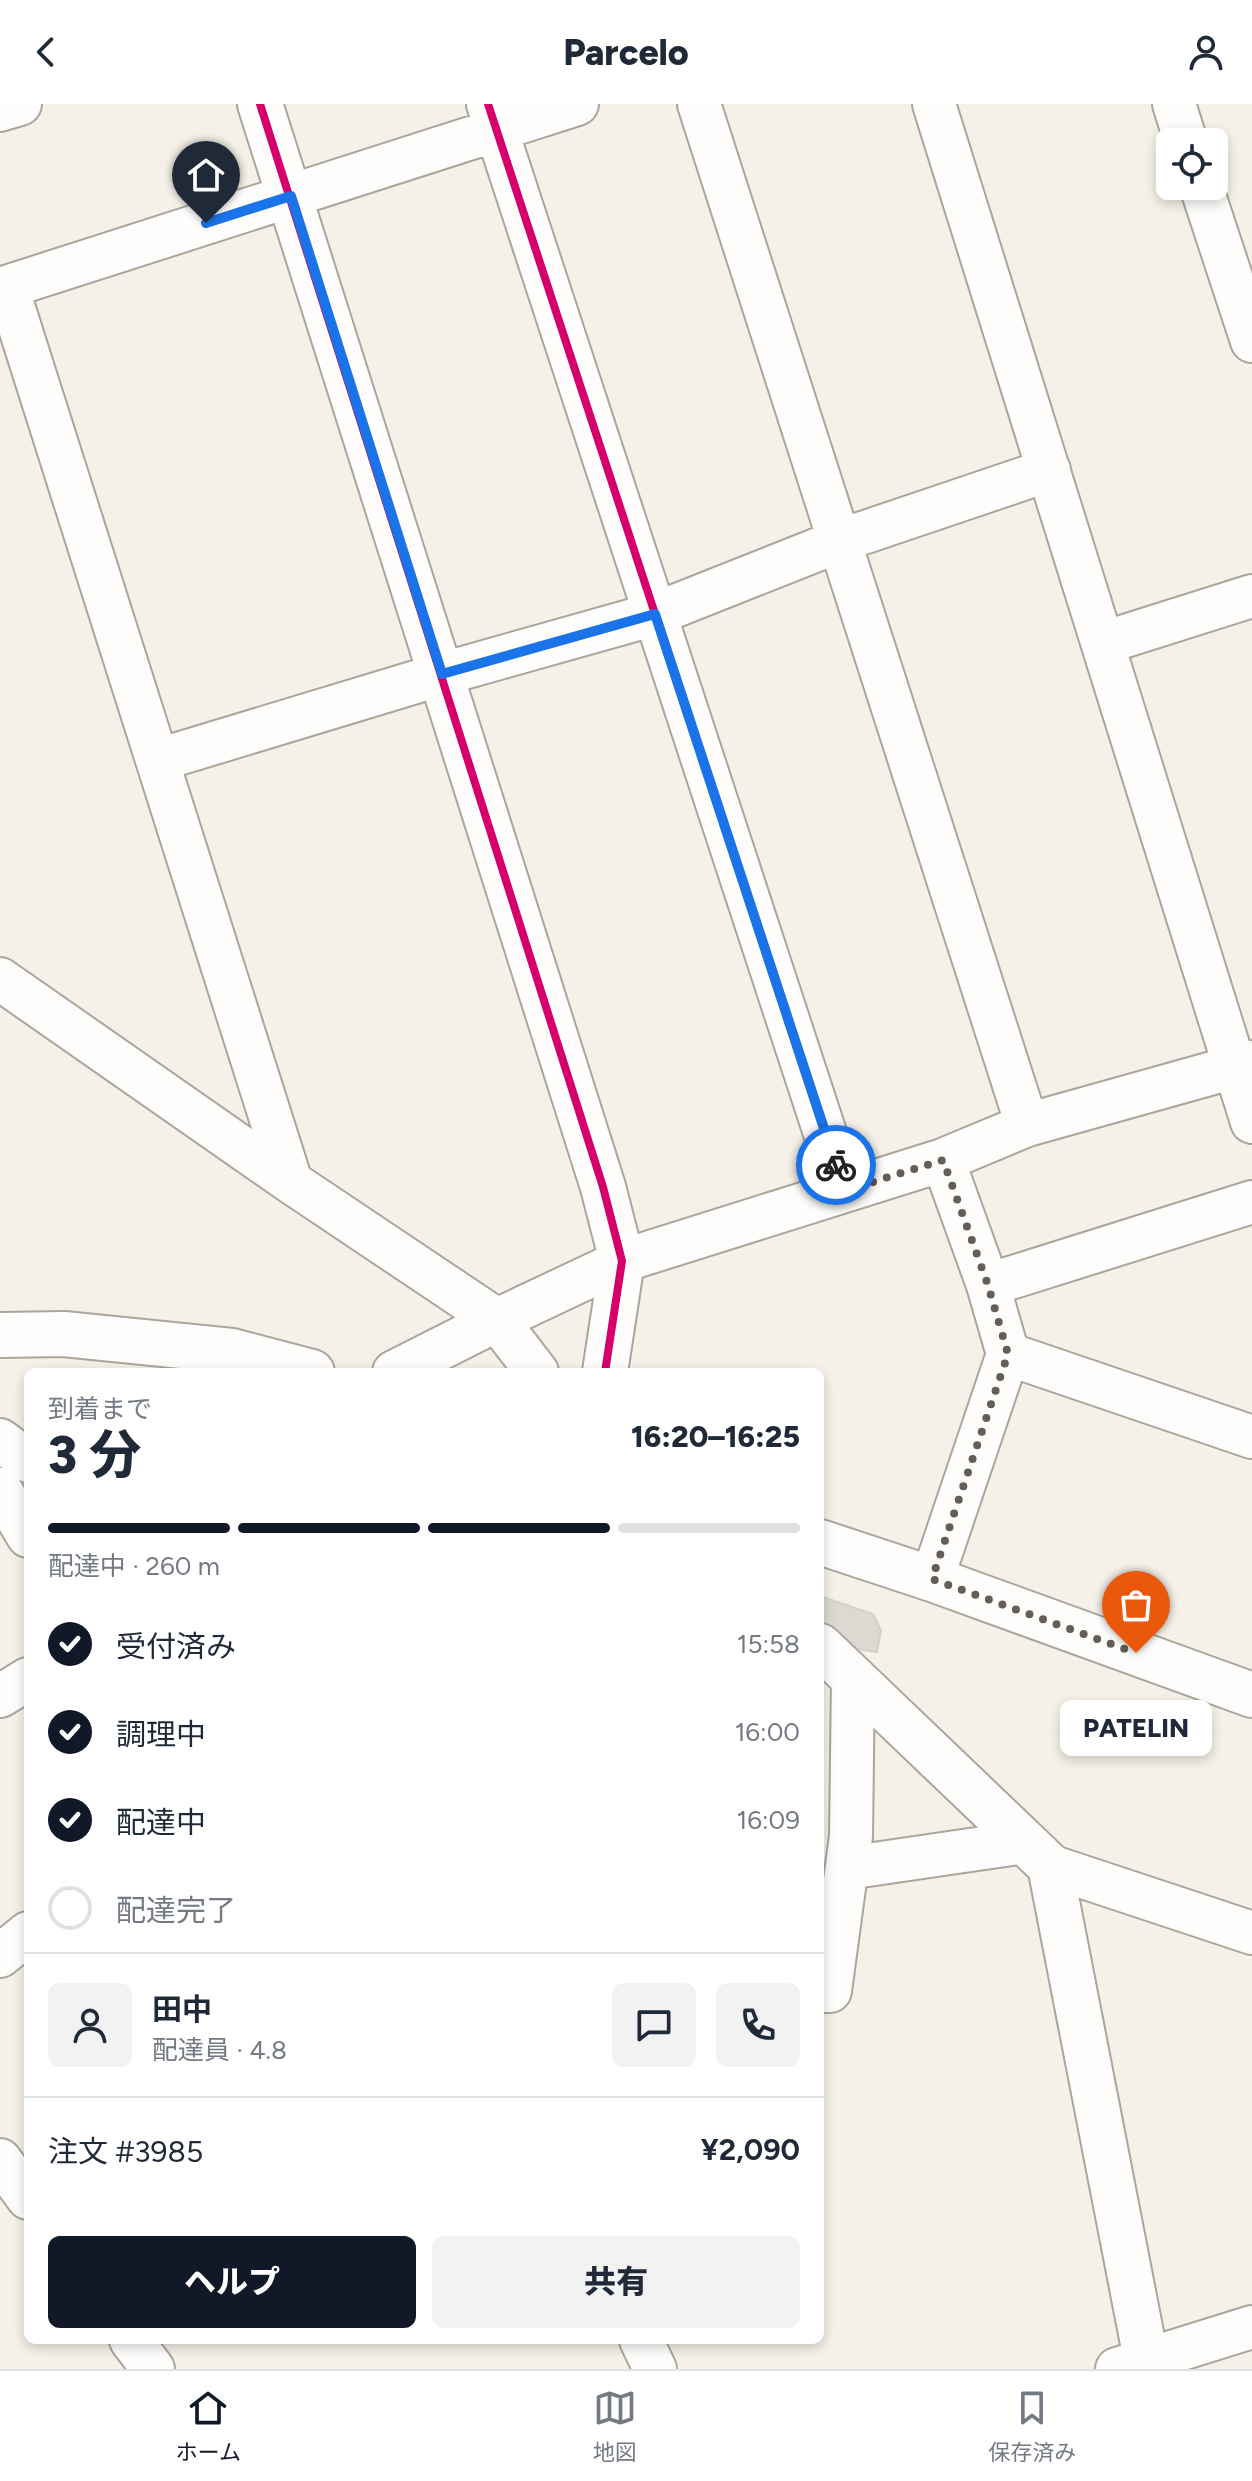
<!DOCTYPE html>
<html lang="ja">
<meta charset="utf-8">
<style>
body{margin:0;font-family:Figtree,"Noto Sans JP",sans-serif;background:#f2f2f3;color:#1f2937;height:100vh;display:flex;flex-direction:column;font-size:30px;white-space:nowrap}
*{box-sizing:border-box;margin:0}
p{font-size:26px;color:#747a83}
.icon{flex:none;width:44px;height:44px;fill:none;stroke:currentColor;stroke-width:2;stroke-linecap:round;stroke-linejoin:round}
.map{position:relative;flex:1;overflow:hidden}
.sheet{position:absolute;left:24px;top:1264px;width:800px;height:976px;display:flex;flex-direction:column;background:#fff;border-radius:12px;box-shadow:0 4px 12px #0003}
.sheet>*{flex:none}
.fabs{position:absolute;left:1156px;top:24px;display:grid;gap:16px}
.fabs a{display:grid;place-items:center;width:72px;height:72px;border-radius:12px;background:#fff;box-shadow:0 4px 12px #0003;font-size:40px}
.pin{position:absolute;display:grid;place-items:center;width:68px;height:68px;color:#fff;margin:-82px -34px;border-radius:50% 50% 50% 0;rotate:-45deg;box-shadow:0 0 8px #0007}
.pin .icon{rotate:45deg}
.courier{position:absolute;display:grid;place-items:center;width:80px;height:80px;margin:-40px;border:6px solid #1a73e8;border-radius:50%;background:#fff;color:#222;box-shadow:0 2px 10px #0007}
.bubble{position:absolute;height:56px;border-radius:12px;background:#fff;box-shadow:0 4px 12px #0003;font-size:26px;font-weight:800;line-height:56px;text-align:center}
.head em{font-style:normal;font-weight:800}
.head div{display:flex;flex-direction:column-reverse}
.head{display:flex;align-items:center;justify-content:space-between;height:136px;padding:0 24px}
h1{font-size:52px;font-weight:800;line-height:60px}
.bar{display:grid;grid-template-columns:repeat(4,1fr);gap:12px 8px;align-content:center;height:96px;padding:0 24px}
.bar i{height:10px;border-radius:6px;background:#e0e1e3}
.bar .current{background:#111827}
.bar p{grid-column:span 4}
.line{display:flex;align-items:center;gap:20px;padding:0 24px;border-top:2px solid #e0e1e3}
.line div{flex:1}
.round{display:grid;place-items:center;flex:none;width:84px;height:84px;border-radius:12px;background:#f2f2f3}
ol{padding:0 24px;list-style:none}
li{display:flex;align-items:center;gap:24px;height:88px}
li p{margin-inline-start:auto}
li .icon{padding:8px;border-radius:50%;background:#111827;color:#fff;stroke-width:4}
li:last-child{color:#747a83}
li i{width:44px;height:44px;border:4px solid #e0e1e3;border-radius:50%}
.action{display:flex;gap:16px;margin-top:auto;padding:16px 24px}
.action a{flex:1;height:92px;border-radius:12px;background:#111827;color:#fff;font-size:32px;font-weight:800;line-height:92px;text-align:center}
.action a+a{background:#f2f2f3;color:#1f2937}
header{display:flex;justify-content:space-between;align-items:center;height:104px;padding:0 24px;background:#fff;font-size:36px;font-weight:800}
.menu{display:flex;justify-content:space-around;align-items:center;height:112px;border-top:2px solid #e0e1e3;background:#fff;font-size:22px;color:#747a83}
.menu a{display:grid;justify-items:center;gap:4px}
.menu .current{color:#111827}
.map>svg:first-child{display:block}
.building{fill:#dcd9d2;stroke:#d3d1c9;stroke-width:2}
.lines{fill:none;stroke-linecap:round;stroke-linejoin:round}
.minor-casing{stroke:#a9a69e;stroke-width:46}
.tertiary-casing{stroke:#a9a69e;stroke-width:48}
.minor{stroke:#fefdfc;stroke-width:42}
.tertiary{stroke:#fefdfc;stroke-width:44}
.cycleway-casing{stroke:#fff;stroke-width:13}
.cycleway{stroke:#d6006c;stroke-width:8}
.done{stroke:#635f58;stroke-width:8;stroke-dasharray:0 14.4}
.route{stroke:#1a73e8;stroke-width:10}
</style>
<header><svg class="icon" aria-label="back" viewBox="0 0 24 24"><path d="M15 5l-7 7 7 7"/></svg>Parcelo<svg class="icon" aria-label="person" viewBox="0 0 24 24"><circle cx="12" cy="8" r="4"/><path d="M4 21q1-7 8-7t8 7"/></svg></header>
<div class="map">
<svg width="1252" height="2265" viewBox="0 0 1252 2265">
<rect width="100%" height="100%" fill="#f5f1e8"/>
<path class="building" d="M820 1492 873 1510 881 1527 877 1548 845 1543 820 1514Z"/>
<g class="lines">
<defs>
<path id="minor" d="M488 0 844 1087
M699 0 1027 1021
M934 0 1252 1018
M1174 0 1186 38
M0 6 20 0
M1201 82 1252 237
M7 183 291 1078
M0 185 577 0
M1103 539 1252 492
M158 656 442 570 655 510 839 437 1049 366
M0 875 291 1078 497 1216 537 1268
M988 1181 1252 1098
M1008 1250 1252 1333
M394 1268 497 1216 622 1157 943 1056 1027 1021 1252 958
M0 1336 28 1357
M0 1385 28 1432
M932 1475 1008 1250 988 1181 943 1056
M0 1592 28 1575
M1050 1762 1252 1829
M847 1764 1025 1738
M0 1852 28 1829
M820 1887H830L851 1732 853 1574
M0 2056 28 2094
M131 2236 153 2265
M641 2236 655 2265
M1117 2265 1252 2223"/>
<path id="tertiary" d="M260 0 603 1083 622 1157 605 1268
M0 1231 64 1230 232 1247 312 1268
M820 1438 932 1475 1252 1591
M820 1542 1050 1762 1148 2265"/>
</defs>
<use href="#minor" class="minor-casing"/>
<use href="#tertiary" class="tertiary-casing"/>
<use href="#minor" class="minor"/>
<use href="#tertiary" class="tertiary"/>
<defs>
<path id="cycleway" d="M260 0 603 1083 622 1157 605 1268
M488 0 844 1087"/>
</defs>
<use href="#cycleway" class="cycleway-casing"/>
<use href="#cycleway" class="cycleway"/>
</g>
<g class="lines">
<path class="done" d="M836 1061 844 1087 943 1056 988 1181 1008 1250 932 1475 1136 1549"/>
<path class="route" d="M206 119 291 92 442 570 655 510 836 1061"/>
</g>
</svg>
<div class="fabs">
<a><svg class="icon" aria-label="locate" viewBox="0 0 24 24"><circle cx="12" cy="12" r="6"/><path d="M12 2v4M12 18v4M2 12h4M18 12h4"/></svg></a>
</div>
<div class="pin" style="left:1136px;top:1549px;background:#ea580c"><svg class="icon" aria-label="bag" viewBox="0 0 24 24"><path d="M5 8h14l-1 12H6zM9 8a3 3 0 0 1 6 0"/></svg></div>
<div class="pin" style="left:206px;top:119px;background:#1f2937"><svg class="icon" aria-label="home" viewBox="0 0 24 24"><path d="M3 11l9-7 9 7M6 9v11h12V9"/></svg></div>
<div class="courier" style="left:836px;top:1061px"><svg class="icon" aria-label="bike" viewBox="0 0 24 24"><circle cx="6" cy="16" r="4"/><circle cx="18" cy="16" r="4"/><path d="M6 16l4-8h5l3 8M10 8l3 8H6M13 5h3"/></svg></div>
<div class="bubble" style="left:1060px;top:1596px;width:152px">PATELIN</div>
<section class="sheet">
<div class="head"><div><h1>3 分</h1><p>到着まで</p></div><em>16:20–16:25</em></div>
<div class="bar"><i class="current"></i><i class="current"></i><i class="current"></i><i></i><p>配達中 · 260 m</p></div>
<ol>
<li><svg class="icon" aria-label="check" viewBox="0 0 24 24"><path d="M5 12l5 5 9-10"/></svg>受付済み<p>15:58</p></li>
<li><svg class="icon" aria-label="check" viewBox="0 0 24 24"><path d="M5 12l5 5 9-10"/></svg>調理中<p>16:00</p></li>
<li><svg class="icon" aria-label="check" viewBox="0 0 24 24"><path d="M5 12l5 5 9-10"/></svg>配達中<p>16:09</p></li>
<li><i></i>配達完了</li>
</ol>
<div class="line" style="height:144px"><a class="round"><svg class="icon" aria-label="person" viewBox="0 0 24 24"><circle cx="12" cy="8" r="4"/><path d="M4 21q1-7 8-7t8 7"/></svg></a><div><b>田中</b><p>配達員 · 4.8</p></div><a class="round"><svg class="icon" aria-label="chat" viewBox="0 0 24 24"><path d="M4 5h16v11H9l-5 4z"/></svg></a><a class="round"><svg class="icon" aria-label="phone" viewBox="0 0 24 24"><path d="M5 4h4l2 5-3 2q2 4 5 5l2-3 5 2v4C11 20 4 13 5 4z"/></svg></a></div>
<div class="line" style="height:104px"><div>注文 #3985</div><b>¥2,090</b></div>
<div class="action"><a>ヘルプ</a><a>共有</a></div>
</section>
</div>
<nav class="menu">
<a class="current"><svg class="icon" aria-label="home" viewBox="0 0 24 24"><path d="M3 11l9-7 9 7M6 9v11h12V9"/></svg>ホーム</a>
<a><svg class="icon" aria-label="map" viewBox="0 0 24 24"><path d="M3 6l6-2 6 2 6-2v14l-6 2-6-2-6 2zM9 4v14M15 6v14"/></svg>地図</a>
<a><svg class="icon" aria-label="saved" viewBox="0 0 24 24"><path d="M7 4h10v16l-5-4-5 4z"/></svg>保存済み</a>
</nav>
